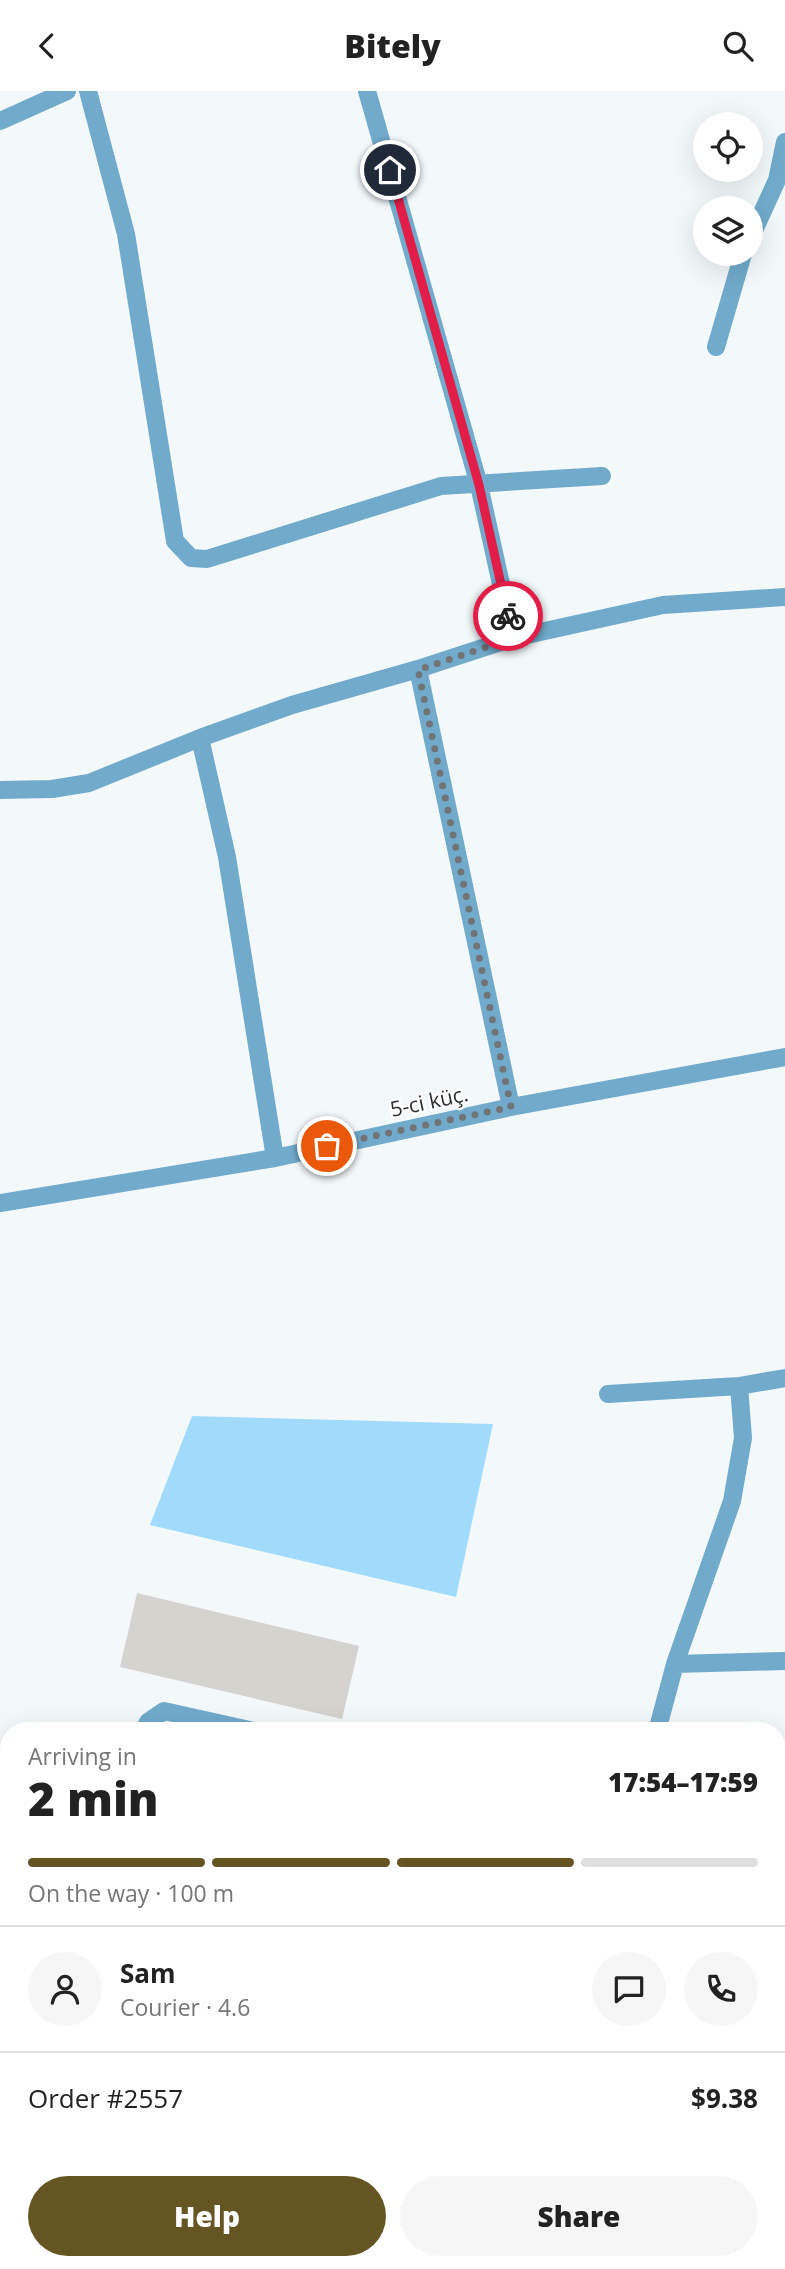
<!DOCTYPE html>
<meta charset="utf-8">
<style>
body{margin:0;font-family:"Open Sans",sans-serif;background:#f6f6f6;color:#222;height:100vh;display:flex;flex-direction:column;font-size:26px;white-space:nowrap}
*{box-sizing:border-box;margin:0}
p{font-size:23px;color:#767676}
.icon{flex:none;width:38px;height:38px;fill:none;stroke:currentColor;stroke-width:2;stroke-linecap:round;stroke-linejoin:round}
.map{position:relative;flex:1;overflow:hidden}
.panel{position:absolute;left:0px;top:1631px;width:786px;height:548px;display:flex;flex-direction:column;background:#fff;border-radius:28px 28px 0 0;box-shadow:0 7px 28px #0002}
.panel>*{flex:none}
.controls{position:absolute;left:693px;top:21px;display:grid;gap:14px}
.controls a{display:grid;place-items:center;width:70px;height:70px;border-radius:50%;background:#fff;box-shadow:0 7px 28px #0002;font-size:35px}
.pin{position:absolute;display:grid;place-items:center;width:60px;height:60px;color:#fff;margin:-30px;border:4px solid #fff;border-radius:50%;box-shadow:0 2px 7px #0007}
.courier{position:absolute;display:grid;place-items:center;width:70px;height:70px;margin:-35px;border:5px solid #e11d48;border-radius:50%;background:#fff;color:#222;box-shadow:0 2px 9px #0007}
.summary em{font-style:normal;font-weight:800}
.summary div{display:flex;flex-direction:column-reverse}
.summary{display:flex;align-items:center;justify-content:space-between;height:119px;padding:0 28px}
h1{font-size:46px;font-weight:800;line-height:52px}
.bar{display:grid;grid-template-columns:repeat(4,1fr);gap:10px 7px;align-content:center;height:84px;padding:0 28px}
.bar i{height:9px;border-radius:5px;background:#e0e0e0}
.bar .on{background:#655523}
.bar p{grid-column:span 4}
.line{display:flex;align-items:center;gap:18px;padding:0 28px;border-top:2px solid #e0e0e0}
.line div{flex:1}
.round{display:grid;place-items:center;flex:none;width:74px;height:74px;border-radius:37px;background:#f6f6f6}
.action{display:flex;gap:14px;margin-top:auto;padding:14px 28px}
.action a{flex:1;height:80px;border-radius:42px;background:#655523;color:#fff;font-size:28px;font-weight:800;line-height:80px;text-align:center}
.action a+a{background:#f6f6f6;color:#222}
header{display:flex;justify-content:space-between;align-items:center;height:91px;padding:0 28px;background:#fff;font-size:32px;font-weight:800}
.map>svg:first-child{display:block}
.green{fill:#a2dafb}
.building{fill:#d5d3ce}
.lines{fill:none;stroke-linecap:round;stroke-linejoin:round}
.minor{stroke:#71aacb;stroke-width:18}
.done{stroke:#717476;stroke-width:7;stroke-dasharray:0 12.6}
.route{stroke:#e11d48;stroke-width:9}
.labels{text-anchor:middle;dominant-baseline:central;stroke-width:5;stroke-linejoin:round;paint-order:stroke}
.street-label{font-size:21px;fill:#2b2d2e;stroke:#fff}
</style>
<header><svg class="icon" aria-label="back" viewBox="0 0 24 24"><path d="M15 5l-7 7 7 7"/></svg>Bitely<svg class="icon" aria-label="search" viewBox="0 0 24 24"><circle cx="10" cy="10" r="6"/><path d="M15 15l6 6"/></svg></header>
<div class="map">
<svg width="785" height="2178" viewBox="0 0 785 2178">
<rect width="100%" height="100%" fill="#f3f8fb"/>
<path class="green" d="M192 1325 493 1333 456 1506 150 1434Z
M45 2170H128L126 2178H43Z"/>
<path class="building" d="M137 1502 359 1555 342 1628 120 1576Z
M8 1813H9V1874L0 1872V1846Z
M0 1941 9 1943V2095L1 2127Z
M184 2170H255L253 2178H182Z"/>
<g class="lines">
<path class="minor" d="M88 0 126 143 175 450 191 467 207 468 441 395 602 385
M367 0 479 394 513 547
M0 30 67 0
M751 146 777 89 785 51
M716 256 743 163
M418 578 511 1016
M200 647 227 766 275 1067
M0 699 52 698 89 692 200 647 292 614 418 578 513 547 663 514 785 506
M0 1112 275 1067 511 1016 785 966
M608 1303 739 1295 785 1287
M675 1573 785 1570
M144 1640 148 1631 164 1620 254 1640
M657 1640 675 1573 732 1410 743 1347 739 1295
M777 1814 785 1812
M777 2102 785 2105
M16 2178 18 2170
M150 2178 152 2170
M437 2178 439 2170
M630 2178 631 2170
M751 2178 752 2170"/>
</g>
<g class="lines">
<path class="done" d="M327 1055 511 1016 418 579 513 547 508 525"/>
<path class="route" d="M390 79 479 394 508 525"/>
</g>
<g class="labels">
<g class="street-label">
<text transform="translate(429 1010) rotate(-12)">5-ci küç.</text>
</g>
</g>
</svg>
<div class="controls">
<a><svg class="icon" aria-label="locate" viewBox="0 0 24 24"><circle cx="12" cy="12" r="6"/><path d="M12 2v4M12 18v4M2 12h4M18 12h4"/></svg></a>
<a><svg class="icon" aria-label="layers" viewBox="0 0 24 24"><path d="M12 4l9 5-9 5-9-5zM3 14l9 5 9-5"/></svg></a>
</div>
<div class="pin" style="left:327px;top:1055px;background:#ea580c"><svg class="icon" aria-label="bag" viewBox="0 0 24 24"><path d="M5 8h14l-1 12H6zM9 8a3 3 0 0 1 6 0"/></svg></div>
<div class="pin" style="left:390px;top:79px;background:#1f2937"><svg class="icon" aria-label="home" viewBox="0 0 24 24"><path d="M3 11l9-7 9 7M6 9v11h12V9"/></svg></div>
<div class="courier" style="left:508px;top:525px"><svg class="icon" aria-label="bike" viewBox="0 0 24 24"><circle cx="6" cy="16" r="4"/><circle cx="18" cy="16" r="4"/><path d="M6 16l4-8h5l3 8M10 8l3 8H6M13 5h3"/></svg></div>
<section class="panel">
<div class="summary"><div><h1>2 min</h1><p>Arriving in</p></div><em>17:54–17:59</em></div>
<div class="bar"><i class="on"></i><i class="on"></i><i class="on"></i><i></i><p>On the way · 100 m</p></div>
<div class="line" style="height:126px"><a class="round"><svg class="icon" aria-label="person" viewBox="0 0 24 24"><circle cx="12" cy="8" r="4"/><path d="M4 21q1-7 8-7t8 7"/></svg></a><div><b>Sam</b><p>Courier · 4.6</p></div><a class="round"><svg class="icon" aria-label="chat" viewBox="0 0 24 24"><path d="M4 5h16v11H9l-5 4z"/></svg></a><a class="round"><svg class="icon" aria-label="phone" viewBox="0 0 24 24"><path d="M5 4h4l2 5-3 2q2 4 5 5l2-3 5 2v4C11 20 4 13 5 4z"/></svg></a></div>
<div class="line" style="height:91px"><div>Order #2557</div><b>$9.38</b></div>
<div class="action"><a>Help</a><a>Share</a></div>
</section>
</div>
